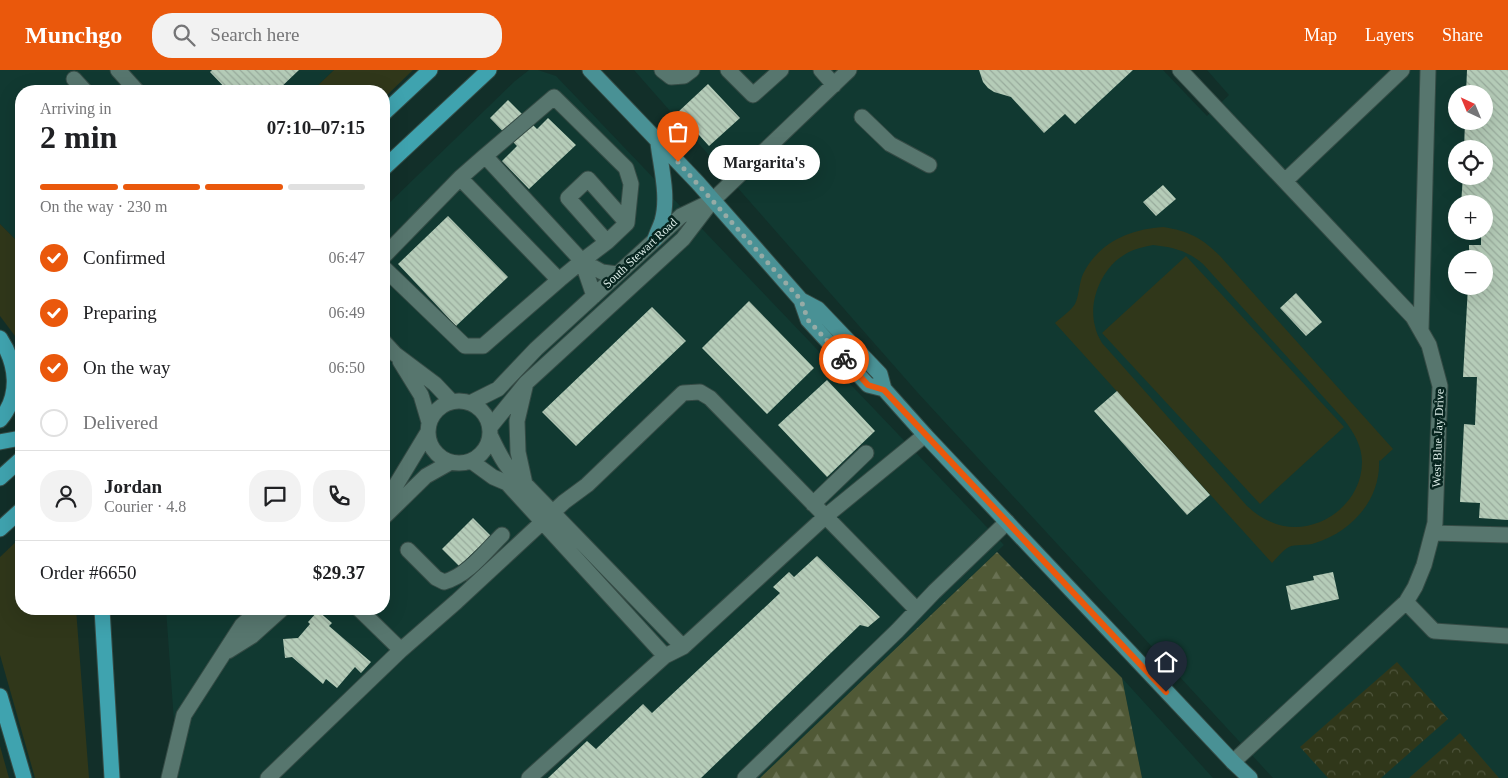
<!DOCTYPE html>
<meta charset="utf-8">
<style>
body{margin:0;font-family:Georgia,serif;background:#f2f2f2;color:#202124;height:100vh;display:flex;flex-direction:column;font-size:19px;white-space:nowrap}
*{box-sizing:border-box;margin:0}
p{font-size:16px;color:#757577}
.icon{flex:none;width:28px;height:28px;fill:none;stroke:currentColor;stroke-width:2;stroke-linecap:round;stroke-linejoin:round}
.map{position:relative;flex:1;overflow:hidden}
.sheet{position:absolute;left:15px;top:15px;width:375px;height:530px;display:flex;flex-direction:column;background:#fff;border-radius:20px;box-shadow:0 5px 20px #0002}
.sheet>*{flex:none}
.needle{width:32px;rotate:316deg}
.fabs{position:absolute;left:1448px;top:15px;display:grid;gap:10px}
.fabs a{display:grid;place-items:center;width:45px;height:45px;border-radius:50%;background:#fff;box-shadow:0 5px 20px #0002;font-size:25px}
.pin{position:absolute;display:grid;place-items:center;width:42px;height:42px;color:#fff;margin:-51px -21px;border-radius:50% 50% 50% 0;rotate:-45deg;box-shadow:0 0 5px #0007}
.pin .icon{rotate:45deg}
.courier{position:absolute;display:grid;place-items:center;width:50px;height:50px;margin:-25px;border:4px solid #ea580c;border-radius:50%;background:#fff;color:#222;box-shadow:0 1px 6px #0007}
.bubble{position:absolute;height:35px;border-radius:18px;background:#fff;box-shadow:0 5px 20px #0002;font-size:16px;font-weight:700;line-height:35px;text-align:center}
.summary em{font-style:normal;font-weight:700}
.summary div{display:flex;flex-direction:column-reverse}
.summary{display:flex;align-items:center;justify-content:space-between;height:85px;padding:0 25px}
h1{font-size:32px;font-weight:700;line-height:38px}
.bar{display:grid;grid-template-columns:repeat(4,1fr);gap:8px 5px;align-content:center;height:60px;padding:0 25px}
.bar i{height:6px;border-radius:4px;background:#e0e0e0}
.bar .selected{background:#ea580c}
.bar p{grid-column:span 4}
.line{display:flex;align-items:center;gap:12px;padding:0 25px;border-top:1px solid #e0e0e0}
.line div{flex:1}
.round{display:grid;place-items:center;flex:none;width:52px;height:52px;border-radius:20px;background:#f2f2f2}
ol{padding:0 25px;list-style:none}
li{display:flex;align-items:center;gap:15px;height:55px}
li p{margin-inline-start:auto}
li .icon{padding:5px;border-radius:50%;background:#ea580c;color:#fff;stroke-width:4}
li:last-child{color:#757577}
li i{width:28px;height:28px;border:2px solid #e0e0e0;border-radius:50%}
header{display:flex;align-items:center;gap:30px;box-sizing:border-box;height:70px;padding:0 25px;background:#ea580c;color:#fff}
header strong{font-size:24px}
nav{display:flex;gap:28px;margin-inline-start:auto;font-size:18px}
.search{width:350px;height:45px;background:#f2f2f2;display:flex;align-items:center;gap:12px;box-sizing:border-box;padding:0 18px;border-radius:20px;color:#757577;font-size:19px}
.map>svg:first-child{display:block}
.built{fill:#113931;fill-rule:evenodd}
.grass{fill:#30371a;fill-rule:evenodd}
.forest{fill:url(#forest-firs)}
.park{fill:url(#park-crowns)}
.building{fill:url(#building-back-hatch)}
.lines{fill:none;stroke-linecap:round;stroke-linejoin:round}
.minor-casing{stroke:#354b45;stroke-width:17}
.major-casing{stroke:#354b45;stroke-width:17}
.highway-casing{stroke:#354b45;stroke-width:17}
.minor{stroke:#57766e;stroke-width:15}
.major{stroke:#499195;stroke-width:15}
.highway{stroke:#3fa3af;stroke-width:15}
.done{stroke:#96aba6;stroke-width:5;stroke-dasharray:0 9}
.route{stroke:#ea580c;stroke-width:6}
.labels{text-anchor:middle;dominant-baseline:central;stroke-width:5;stroke-linejoin:round;paint-order:stroke}
.street-label{font-size:12px;fill:#ddeee9;stroke:#07251f}
</style>
<header>
<strong>Munchgo</strong>
<div class="search"><svg class="icon" aria-label="search" viewBox="0 0 24 24"><circle cx="10" cy="10" r="6"/><path d="M15 15l6 6"/></svg>Search here</div>
<nav><a>Map</a><a>Layers</a><a>Share</a></nav>
</header>
<div class="map">
<svg width="1508" height="708" viewBox="0 0 1508 708">
<defs>
<pattern id="forest-firs" width="22" height="20" patternUnits="userSpaceOnUse" patternTransform="scale(1.25)"><rect width="22" height="20" fill="#505936"/><path d="M5 1l3.5 6h-7zM16 11l3.5 6h-7z" fill="#697153"/></pattern>
<pattern id="park-crowns" width="20" height="18" patternUnits="userSpaceOnUse" patternTransform="scale(1.25)"><rect width="20" height="18" fill="#30371a"/><path d="M2 6a3 3 0 1 1 6 0M12 15a3 3 0 1 1 6 0" fill="none" stroke="#4e543b"/></pattern>
<pattern id="building-back-hatch" width="6" height="6" patternUnits="userSpaceOnUse" patternTransform="scale(1.25)"><rect width="6" height="6" fill="#b5ccb8"/><path d="M-1 5l2 2M0 0l6 6M5-1l2 2" fill="none" stroke="#98ab9c"/></pattern>
</defs>
<rect width="100%" height="100%" fill="#122f29"/>
<path class="built" d="M0 0H334L312 21H21V175L0 154Z
M529 0H538L556 6 1004 475 760 708H178L166 539H384V138L515 11Z
M634 0H1163L1207 46 1229 25 1207 0H1508V708H1273L918 323ZM1456 24H1484V51H1456ZM1456 79H1484V106H1456ZM1456 134H1484V161H1456ZM1456 189H1484V216H1456Z
M1122 608 1213 708H1142Z"/>
<path class="grass" d="M334 0H413L384 28V21H312Z
M0 154 21 175V274L0 246Z
M1163 157C1189 161 1202 168 1220 186L1393 379 1380 391 1379 390C1381 430 1351 462 1315 473 1308 476 1294 474 1289 477 1283 480 1277 488 1272 493L1055 253C1060 248 1071 241 1075 234 1079 226 1079 213 1083 204 1098 173 1130 159 1163 157ZM1153 175C1173 177 1188 181 1203 194L1345 351C1354 363 1362 376 1362 392 1362 438 1310 471 1269 451 1261 448 1254 442 1247 436L1102 273C1099 268 1096 262 1095 256 1088 231 1102 198 1124 185 1132 179 1144 177 1153 175Z
M1186 186 1344 357 1260 434 1102 263Z
M21 467V539H76L89 708H35L0 585V487Z
M0 676 9 708H0Z"/>
<path class="forest" d="M997 482 1122 608 1142 708H760Z"/>
<path class="park" d="M1397 592 1448 649 1381 708H1328L1300 677Z
M1460 663 1499 708H1409Z"/>
<path class="building" d="M212 0H299L277 21H228L210 2Z
M979 0H1133L1075 54 1065 44 1044 63 1011 27 994 22 988 18 983 12Z
M1467 0H1508V450L1479 448 1480 433 1460 432 1464 354 1475 355 1477 307H1463L1468 216H1484V189H1469V175H1481V161H1484V134H1461L1463 106H1484V79H1464L1465 51H1484V24H1466Z
M708 14 740 48 709 76 678 42Z
M508 30 537 59 548 48 576 75 529 119 502 91 517 76 490 48Z
M1163 115 1176 129 1156 146 1143 132Z
M448 146 508 207 456 256 398 194Z
M1296 223 1322 252 1306 266 1280 238Z
M749 231 814 298 767 344 702 278Z
M652 237 686 271 576 376 542 342Z
M827 310 875 361 827 407 778 355Z
M1117 321 1210 425 1187 445 1094 341Z
M473 448 491 466 459 496 442 479Z
M817 486 880 547 868 557 860 555 701 708H548L587 671 596 679 643 634 652 643 780 523 773 517 789 502 794 507Z
M1333 502 1339 529 1291 540 1286 516 1314 510 1313 506Z
M318 541 332 553 329 556 371 592 361 603 355 597 337 618 326 609 323 614 292 587 285 588 283 569 298 568 310 554 308 552Z"/>
<g class="lines">
<defs>
<path id="minor" d="M118 0 137 21
M662 0 671 7 684 6 692 0
M728 0 753 25 781 0
M821 0 834 15
M1180 0 1413 247 1429 275 1440 316 1435 453 1424 495 1415 517 1406 532 1233 692
M74 9 85 21
M862 47 890 74 929 95
M485 86 554 27 626 98 631 114 627 153 607 172 568 128 588 109 627 153
M460 108 485 86 582 191 559 210
M1285 111 1402 0
M384 186 460 108 559 210 483 276H465L384 198
M582 191 607 172
M594 226 582 191 602 202 617 204
M1421 260 1428 0
M384 272 395 284 435 314 451 331
M400 291 421 325 429 352
M428 362a31 31 0 1 1 62 0a31 31 0 1 1-62 0Z
M472 332 498 319 536 279 681 146 708 133
M491 356 526 313 683 169 712 131 849 0
M491 367C500 386 508 402 525 414L683 577
M471 391 493 407 507 413 665 586
M525 414 518 382 517 351 525 317
M384 426 396 415 428 362
M813 434 866 383
M384 447 426 406 451 392
M1433 463 1508 465
M408 480 436 508 444 512C467 506 485 482 502 465
M1406 532 1434 561 1508 566
M359 539 401 580
M228 581 252 566 282 539
M169 708 184 645 242 555 260 539
M268 708 401 580 456 532 564 432 587 415 683 323 700 322 710 328 917 540
M529 708 665 586 683 577 826 446 925 365
M745 708 897 561 934 522 1007 452"/>
<path id="major" d="M590 0 698 113 801 230 818 239 880 304 884 319 925 365 1233 692 1250 708
M655 169C657 163 660 157 662 151 669 127 661 98 658 73
M801 230 808 250 868 315 884 319"/>
<path id="highway" d="M384 43 430 0
M384 98 489 0
M0 268C17 294 21 325 0 350
M0 372 21 368
M0 408 21 389
M0 459 21 440
M102 539 112 708
M0 626 24 708"/>
</defs>
<use href="#minor" class="minor-casing"/>
<use href="#major" class="major-casing"/>
<use href="#highway" class="highway-casing"/>
<use href="#minor" class="minor"/>
<use href="#major" class="major"/>
<use href="#highway" class="highway"/>
</g>
<g class="lines">
<path class="done" d="M678 92 801 230 808 250 844 289"/>
<path class="route" d="M844 289 868 315 884 320 1166 622"/>
</g>
<g class="labels">
<g class="street-label">
<text transform="translate(640 183) rotate(-43)">South Stewart Road</text>
<text transform="translate(1438 368) rotate(-88)">West Blue Jay Drive</text>
</g>
</g>
</svg>
<div class="fabs">
<a><svg class="needle" viewBox="-14 -14 28 28"><path d="M0-13l5 13h-10z" fill="#e53935"/><path d="M0 13l5-13h-10z" fill="#757577"/></svg></a>
<a><svg class="icon" aria-label="locate" viewBox="0 0 24 24"><circle cx="12" cy="12" r="6"/><path d="M12 2v4M12 18v4M2 12h4M18 12h4"/></svg></a>
<a>+</a>
<a>−</a>
</div>
<div class="pin" style="left:678px;top:92px;background:#ea580c"><svg class="icon" aria-label="bag" viewBox="0 0 24 24"><path d="M5 8h14l-1 12H6zM9 8a3 3 0 0 1 6 0"/></svg></div>
<div class="pin" style="left:1166px;top:622px;background:#1f2937"><svg class="icon" aria-label="home" viewBox="0 0 24 24"><path d="M3 11l9-7 9 7M6 9v11h12V9"/></svg></div>
<div class="courier" style="left:844px;top:289px"><svg class="icon" aria-label="bike" viewBox="0 0 24 24"><circle cx="6" cy="16" r="4"/><circle cx="18" cy="16" r="4"/><path d="M6 16l4-8h5l3 8M10 8l3 8H6M13 5h3"/></svg></div>
<div class="bubble" style="left:708px;top:75px;width:112px">Margarita's</div>
<section class="sheet">
<div class="summary"><div><h1>2 min</h1><p>Arriving in</p></div><em>07:10–07:15</em></div>
<div class="bar"><i class="selected"></i><i class="selected"></i><i class="selected"></i><i></i><p>On the way · 230 m</p></div>
<ol>
<li><svg class="icon" aria-label="check" viewBox="0 0 24 24"><path d="M5 12l5 5 9-10"/></svg>Confirmed<p>06:47</p></li>
<li><svg class="icon" aria-label="check" viewBox="0 0 24 24"><path d="M5 12l5 5 9-10"/></svg>Preparing<p>06:49</p></li>
<li><svg class="icon" aria-label="check" viewBox="0 0 24 24"><path d="M5 12l5 5 9-10"/></svg>On the way<p>06:50</p></li>
<li><i></i>Delivered</li>
</ol>
<div class="line" style="height:90px"><a class="round"><svg class="icon" aria-label="person" viewBox="0 0 24 24"><circle cx="12" cy="8" r="4"/><path d="M4 21q1-7 8-7t8 7"/></svg></a><div><b>Jordan</b><p>Courier · 4.8</p></div><a class="round"><svg class="icon" aria-label="chat" viewBox="0 0 24 24"><path d="M4 5h16v11H9l-5 4z"/></svg></a><a class="round"><svg class="icon" aria-label="phone" viewBox="0 0 24 24"><path d="M5 4h4l2 5-3 2q2 4 5 5l2-3 5 2v4C11 20 4 13 5 4z"/></svg></a></div>
<div class="line" style="height:65px"><div>Order #6650</div><b>$29.37</b></div>
</section>
</div>
